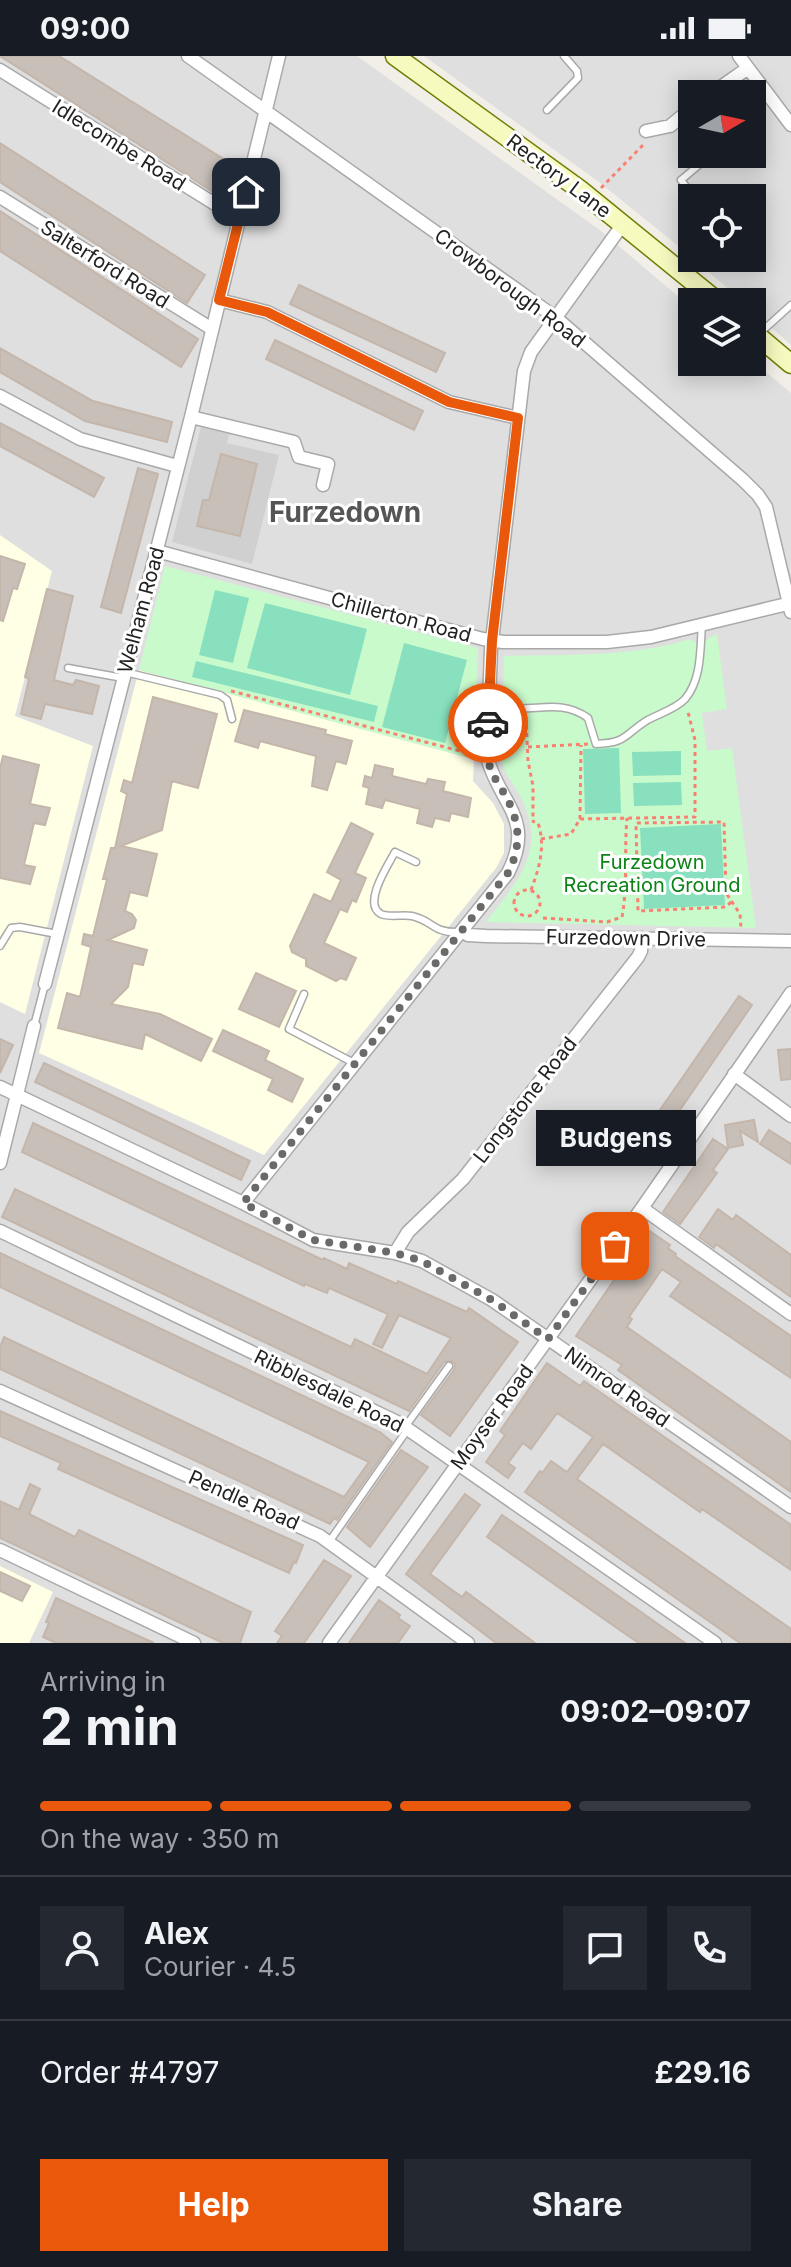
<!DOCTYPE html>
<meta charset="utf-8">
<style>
body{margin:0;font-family:Inter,sans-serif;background:#242831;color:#f1f3f6;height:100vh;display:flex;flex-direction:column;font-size:30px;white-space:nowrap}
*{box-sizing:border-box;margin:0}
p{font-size:26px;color:#9ea1a6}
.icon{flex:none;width:44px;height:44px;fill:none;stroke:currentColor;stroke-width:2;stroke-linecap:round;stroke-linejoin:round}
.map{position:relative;height:1587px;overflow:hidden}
.details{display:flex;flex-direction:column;background:#171b24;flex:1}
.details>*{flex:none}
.needle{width:52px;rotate:81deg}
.fabs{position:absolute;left:678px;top:24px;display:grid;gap:16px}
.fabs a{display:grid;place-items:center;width:88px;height:88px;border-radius:0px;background:#171b24;box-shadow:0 4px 20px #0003;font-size:40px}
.pin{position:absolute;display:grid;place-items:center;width:68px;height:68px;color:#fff;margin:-34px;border-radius:16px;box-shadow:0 4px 12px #0006}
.courier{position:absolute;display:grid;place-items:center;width:80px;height:80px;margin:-40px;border:6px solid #ea580c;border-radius:50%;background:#fff;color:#222;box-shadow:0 2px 10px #0007}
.bubble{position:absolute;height:56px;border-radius:0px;background:#171b24;box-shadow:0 4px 20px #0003;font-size:26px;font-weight:700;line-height:56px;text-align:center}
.headline em{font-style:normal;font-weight:700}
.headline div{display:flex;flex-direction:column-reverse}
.headline{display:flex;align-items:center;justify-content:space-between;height:136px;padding:0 40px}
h1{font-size:52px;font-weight:700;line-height:60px}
.bar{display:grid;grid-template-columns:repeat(4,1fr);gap:12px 8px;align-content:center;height:96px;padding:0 40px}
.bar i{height:10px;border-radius:6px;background:#363941}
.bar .selected{background:#ea580c}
.bar p{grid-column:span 4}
.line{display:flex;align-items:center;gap:20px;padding:0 40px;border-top:2px solid #363941}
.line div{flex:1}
.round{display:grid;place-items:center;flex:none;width:84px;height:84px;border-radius:0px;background:#242831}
.cta{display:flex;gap:16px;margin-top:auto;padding:16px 40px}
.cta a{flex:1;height:92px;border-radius:0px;background:#ea580c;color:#fff;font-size:32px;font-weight:700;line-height:92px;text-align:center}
.cta a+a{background:#242831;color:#f1f3f6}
.status{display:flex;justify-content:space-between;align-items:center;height:56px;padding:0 40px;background:#171b24;direction:ltr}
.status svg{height:22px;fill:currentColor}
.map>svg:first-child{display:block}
.residential{fill:#e0dfdf;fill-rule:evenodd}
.education{fill:#ffffe5}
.religious{fill:#d0d0d0}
.park{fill:#c8facc}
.pitch{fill:#88e0be}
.building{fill:#c7bfb8;stroke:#c4b6ab;stroke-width:2}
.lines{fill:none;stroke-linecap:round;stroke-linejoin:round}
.service-casing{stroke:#a9a9a9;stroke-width:9}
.minor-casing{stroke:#a9a9a9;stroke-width:15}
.secondary-casing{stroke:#707d05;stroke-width:21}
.path{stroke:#fa8072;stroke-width:3;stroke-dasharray:4 4;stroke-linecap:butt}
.service{stroke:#fff;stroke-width:6}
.minor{stroke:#fff;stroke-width:12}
.secondary{stroke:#f7fabf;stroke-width:18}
.done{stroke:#6b6a68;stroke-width:8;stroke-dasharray:0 14.4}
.route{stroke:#ea580c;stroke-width:10}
.labels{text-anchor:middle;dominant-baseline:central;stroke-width:6;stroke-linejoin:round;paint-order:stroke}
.street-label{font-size:20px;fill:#222;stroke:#fff}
.park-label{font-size:20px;fill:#0c8416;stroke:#fff}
.district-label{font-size:28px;font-weight:bold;fill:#555;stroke:#fff}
</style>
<div class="status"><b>09:00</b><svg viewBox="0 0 49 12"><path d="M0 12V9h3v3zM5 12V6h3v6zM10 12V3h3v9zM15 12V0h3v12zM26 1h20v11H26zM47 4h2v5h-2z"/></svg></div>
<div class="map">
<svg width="791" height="1587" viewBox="0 0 791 1587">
<rect width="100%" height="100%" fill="#f2efe9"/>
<path class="residential" d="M0 0H357L601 175 692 252V306H752V304L791 337V1587H0Z
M424 0H791V289L752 254V246H743L693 202H752V142H692V201L599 126ZM692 38H752V98H692Z"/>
<path class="education" d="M0 479 52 515 15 660 93 690 25 958 0 946Z
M139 614 474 703 473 725 493 747 504 768V797L496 812 264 1099 39 997Z
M0 1510 53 1536 29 1587H0Z"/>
<path class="religious" d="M201 371 229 378 227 387 279 399 252 508 172 486Z"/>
<path class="park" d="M165 510 478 592 474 703 139 614Z
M717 578 727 653 702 657 707 695 732 692 756 872 486 866C514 828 546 799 524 748 517 731 505 721 501 703L504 600C566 598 629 602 690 583L698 588Z"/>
<path class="pitch" d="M215 534 249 542 233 607 199 599Z
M265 547 367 573 350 639 247 612Z
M404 587 467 604 445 687 382 671Z
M196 605 378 650 374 666 192 621Z
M619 692 621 757 585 758 583 693Z
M681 695V719L633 720 632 696Z
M681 726 682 749 634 750 633 727Z
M721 768 725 849 644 853 640 772Z"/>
<path class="building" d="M0 0H59L238 112 230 124 233 126 223 142Z
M0 87 205 219 187 247 0 126Z
M0 155 198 283 181 311 0 195Z
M299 229 445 297 436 316 290 248Z
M275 284 423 355 414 374 266 303Z
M0 292 93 345 172 366 167 386 85 365 0 316Z
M0 367 104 422 94 441 0 390Z
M221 398 257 408 240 480 197 470 203 444H209Z
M138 412 158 418 121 557 101 551Z
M0 500 25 508 17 533 13 532 3 565 0 564Z
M47 533 73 540 54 624 73 629 76 624 99 630 92 658 45 648 41 663 21 658 29 623 25 621Z
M153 641 217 658 198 732 172 725 162 774 121 790 157 798 147 840 130 836 125 855 132 858 136 864 134 872 108 884 147 894 143 909 133 907 128 931 111 948 160 958 212 983 201 1005 145 978 142 993 58 972 67 937 80 941 91 891 82 888 84 878 93 880 107 823H103L111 792H115L127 738 121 735 124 724 132 727Z
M244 654 326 674 325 678 352 685 346 708 336 705 327 734 312 730 316 700 260 685 258 692 235 685Z
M3 700 39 709 30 748 50 752 45 769 34 767 24 809 35 811 30 828 0 822V712Z
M375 709 393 713 392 720 426 728 428 723 445 726 443 735 471 742 468 761 451 757 449 765 435 762 432 771 417 767 420 753 385 744 382 752 366 748 369 732 363 730 365 720 372 722Z
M351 767 373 778 355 817 366 822 356 846 352 844 347 856 340 853 324 887 356 902 346 924 341 922 336 925 306 910V903L292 896 290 890 314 838 331 846 341 824 327 816Z
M256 917 296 935 279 971 239 953Z
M739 940 752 949 658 1086 644 1077Z
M223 974 269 995 265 1004 303 1023 292 1046 268 1034 273 1023 213 995Z
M0 983 13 989 0 1017Z
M791 993V1023L781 1024 778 994Z
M44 1007 250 1105 241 1124 35 1026Z
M754 1064 758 1086 740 1075 743 1089 728 1092 725 1069Z
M33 1067 323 1204 324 1202 347 1213 349 1207 397 1228 398 1225 467 1256 469 1252 518 1286 450 1380 421 1359 454 1314 455 1308 452 1305 444 1306 409 1355 2 1161 15 1133 351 1291 355 1283 427 1318 451 1282 399 1259 382 1292 373 1288 388 1258 329 1232 327 1237 305 1228 304 1230 22 1096Z
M769 1074 791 1088V1108L760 1088Z
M713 1083 728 1093 713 1114 717 1117 680 1168 663 1156Z
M718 1153 733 1164 736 1159 791 1199V1241L716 1188 714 1192 699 1181Z
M648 1174 670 1189 668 1192 676 1198 675 1200 791 1280V1322L670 1240 681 1226 662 1213 629 1261 632 1263 627 1271 791 1386V1436L618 1314 622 1309 576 1280Z
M0 1197 380 1376 392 1386 337 1464 334 1462 330 1468 0 1313V1291L4 1281 344 1441 369 1406 0 1231Z
M547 1307 580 1330 584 1325 791 1469V1514L702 1453 700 1456 603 1388 577 1423 791 1573V1587H740L525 1436 540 1415 542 1417 551 1405 567 1416 593 1381 557 1357 531 1393 523 1387 508 1407 515 1412 508 1422 486 1406 505 1379 500 1375Z
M0 1355 303 1489 296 1507 294 1506 289 1517 58 1413 61 1407 0 1380Z
M401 1394 428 1411 370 1491 347 1471Z
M30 1428 40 1433 29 1458 75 1481 79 1474 251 1556 240 1587H223L0 1482V1445L19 1454Z
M465 1438 480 1449 430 1518 462 1541 466 1536 535 1587H496L406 1518Z
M502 1459 540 1485 685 1587H639L624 1577 487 1481Z
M324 1504 351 1520 304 1587H277L282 1580 275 1575Z
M0 1516 30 1530 22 1545 0 1535Z
M56 1542 101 1563 154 1587H56L43 1581 49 1567 46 1566Z
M379 1544 400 1559 398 1562 410 1570 398 1587H349Z"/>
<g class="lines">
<defs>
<path id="service" d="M547 54 578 22 577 15 564 0
M695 142 681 124 712 98
M760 277 791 249
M68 612 123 622
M125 616 220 639 227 644 232 663
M510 652C538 655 562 643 588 662L596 688C626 687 623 680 646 665 658 658 676 653 685 643 702 623 700 593 702 569
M416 806 395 796C388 809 362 848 381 858 390 862 403 858 412 860 434 865 432 877 459 876
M0 890 11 872 20 871 57 878
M304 938 289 973 354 1007
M34 970 45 928
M405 1371 449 1310
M329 1486 408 1373"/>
<path id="minor" d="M188 0 555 261 743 424 758 439 766 451 791 556
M739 0 791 69
M0 14 239 163
M711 38 748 12
M646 75 670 70 692 52
M0 141 212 273
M219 244 267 256 449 346 518 362
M0 340 80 383 177 410
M191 361 294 386 299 401 328 408 323 429
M157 495 388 558 483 583 503 586H607L651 581 791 547
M462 875 468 879 486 880 791 885
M45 928 191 361 279 0
M734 1018 791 1060
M0 1031 243 1147 313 1184 395 1197 422 1205 492 1244 791 1451
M0 1107 34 970
M243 1147 508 817C536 762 499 748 487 701L491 593 524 315 531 296 623 168
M642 1152 791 1258
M0 1175 399 1367 715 1587
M395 1197 408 1176 463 1123 638 901 641 895 642 882
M0 1335 320 1480 468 1587
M0 1494 194 1587
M329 1587 642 1152 791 937"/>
<path id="secondary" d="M395 0 579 133 718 246
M752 275 791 308"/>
</defs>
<use href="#service" class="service-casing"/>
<use href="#minor" class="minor-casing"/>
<use href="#secondary" class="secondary-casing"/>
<path class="path" d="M601 132 645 87
M231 635 475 699
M526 661 528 705 533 730V765
M528 691 588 688
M580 763 581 689
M541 783 571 778 580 763 695 761V684L688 656
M514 847a13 13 0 1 1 26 0a13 13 0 1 1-26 0Z
M531 834C539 813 546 790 538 767L532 765
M731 846 726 851 638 855 636 767 724 766 726 837 740 858 741 872
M543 862 607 866 622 861C628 828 624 795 627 762"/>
<use href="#service" class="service"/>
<use href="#minor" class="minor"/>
<use href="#secondary" class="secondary"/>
</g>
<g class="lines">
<path class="done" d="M488 667C488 682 485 697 490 711 493 721 500 730 505 739 520 765 522 790 508 817L243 1147 313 1184 395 1197 422 1205 492 1244 548 1283 615 1190"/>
<path class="route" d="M246 136 219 244 267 256 449 346 518 362 492 585 488 667"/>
</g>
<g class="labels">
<g class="street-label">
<text transform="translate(119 89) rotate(32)">Idlecombe Road</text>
<text transform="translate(559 120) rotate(37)">Rectory Lane</text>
<text transform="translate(105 208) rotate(32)">Salterford Road</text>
<text transform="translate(510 232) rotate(37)">Crowborough Road</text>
<text transform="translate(141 554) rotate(-75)">Welham Road</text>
<text transform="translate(401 561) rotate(15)">Chillerton Road</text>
<text transform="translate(626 882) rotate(1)">Furzedown Drive</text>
<text transform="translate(525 1044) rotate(-52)">Longstone Road</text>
<text transform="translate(617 1331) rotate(35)">Nimrod Road</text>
<text transform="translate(329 1335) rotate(26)">Ribblesdale Road</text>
<text transform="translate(492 1361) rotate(-54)">Moyser Road</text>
<text transform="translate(244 1444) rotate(24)">Pendle Road</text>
</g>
<g class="park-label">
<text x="652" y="806">Furzedown<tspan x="652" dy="23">Recreation Ground</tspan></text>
</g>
<g class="district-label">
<text x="345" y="456">Furzedown</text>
</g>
</g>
</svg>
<div class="fabs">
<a><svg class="needle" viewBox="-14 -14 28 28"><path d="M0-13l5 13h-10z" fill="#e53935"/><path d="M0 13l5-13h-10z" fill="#9ea1a6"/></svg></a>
<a><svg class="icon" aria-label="locate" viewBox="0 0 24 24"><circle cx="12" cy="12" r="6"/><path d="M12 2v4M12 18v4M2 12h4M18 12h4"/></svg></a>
<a><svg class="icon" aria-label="layers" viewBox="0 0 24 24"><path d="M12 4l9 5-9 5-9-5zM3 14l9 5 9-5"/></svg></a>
</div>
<div class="pin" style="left:615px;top:1190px;background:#ea580c"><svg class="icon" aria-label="bag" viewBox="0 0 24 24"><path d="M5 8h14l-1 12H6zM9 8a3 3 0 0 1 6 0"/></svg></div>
<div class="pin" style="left:246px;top:136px;background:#1f2937"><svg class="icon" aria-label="home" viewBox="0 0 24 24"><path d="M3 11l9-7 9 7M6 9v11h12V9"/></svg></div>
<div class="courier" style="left:488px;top:667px"><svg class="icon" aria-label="car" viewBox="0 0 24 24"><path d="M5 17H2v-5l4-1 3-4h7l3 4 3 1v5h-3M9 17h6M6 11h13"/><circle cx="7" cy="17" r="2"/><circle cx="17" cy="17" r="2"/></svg></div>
<div class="bubble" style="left:536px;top:1054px;width:160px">Budgens</div>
</div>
<section class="details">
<div class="headline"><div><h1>2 min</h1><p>Arriving in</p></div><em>09:02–09:07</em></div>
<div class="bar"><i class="selected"></i><i class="selected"></i><i class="selected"></i><i></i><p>On the way · 350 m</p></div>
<div class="line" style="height:144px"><a class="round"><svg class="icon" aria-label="person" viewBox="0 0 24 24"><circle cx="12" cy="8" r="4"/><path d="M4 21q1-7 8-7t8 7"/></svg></a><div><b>Alex</b><p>Courier · 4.5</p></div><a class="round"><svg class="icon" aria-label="chat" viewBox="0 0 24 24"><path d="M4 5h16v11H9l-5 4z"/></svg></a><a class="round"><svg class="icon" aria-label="phone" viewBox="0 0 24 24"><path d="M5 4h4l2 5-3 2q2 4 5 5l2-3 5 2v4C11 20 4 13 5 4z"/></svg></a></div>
<div class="line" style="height:104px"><div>Order #4797</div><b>£29.16</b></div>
<div class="cta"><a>Help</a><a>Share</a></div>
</section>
